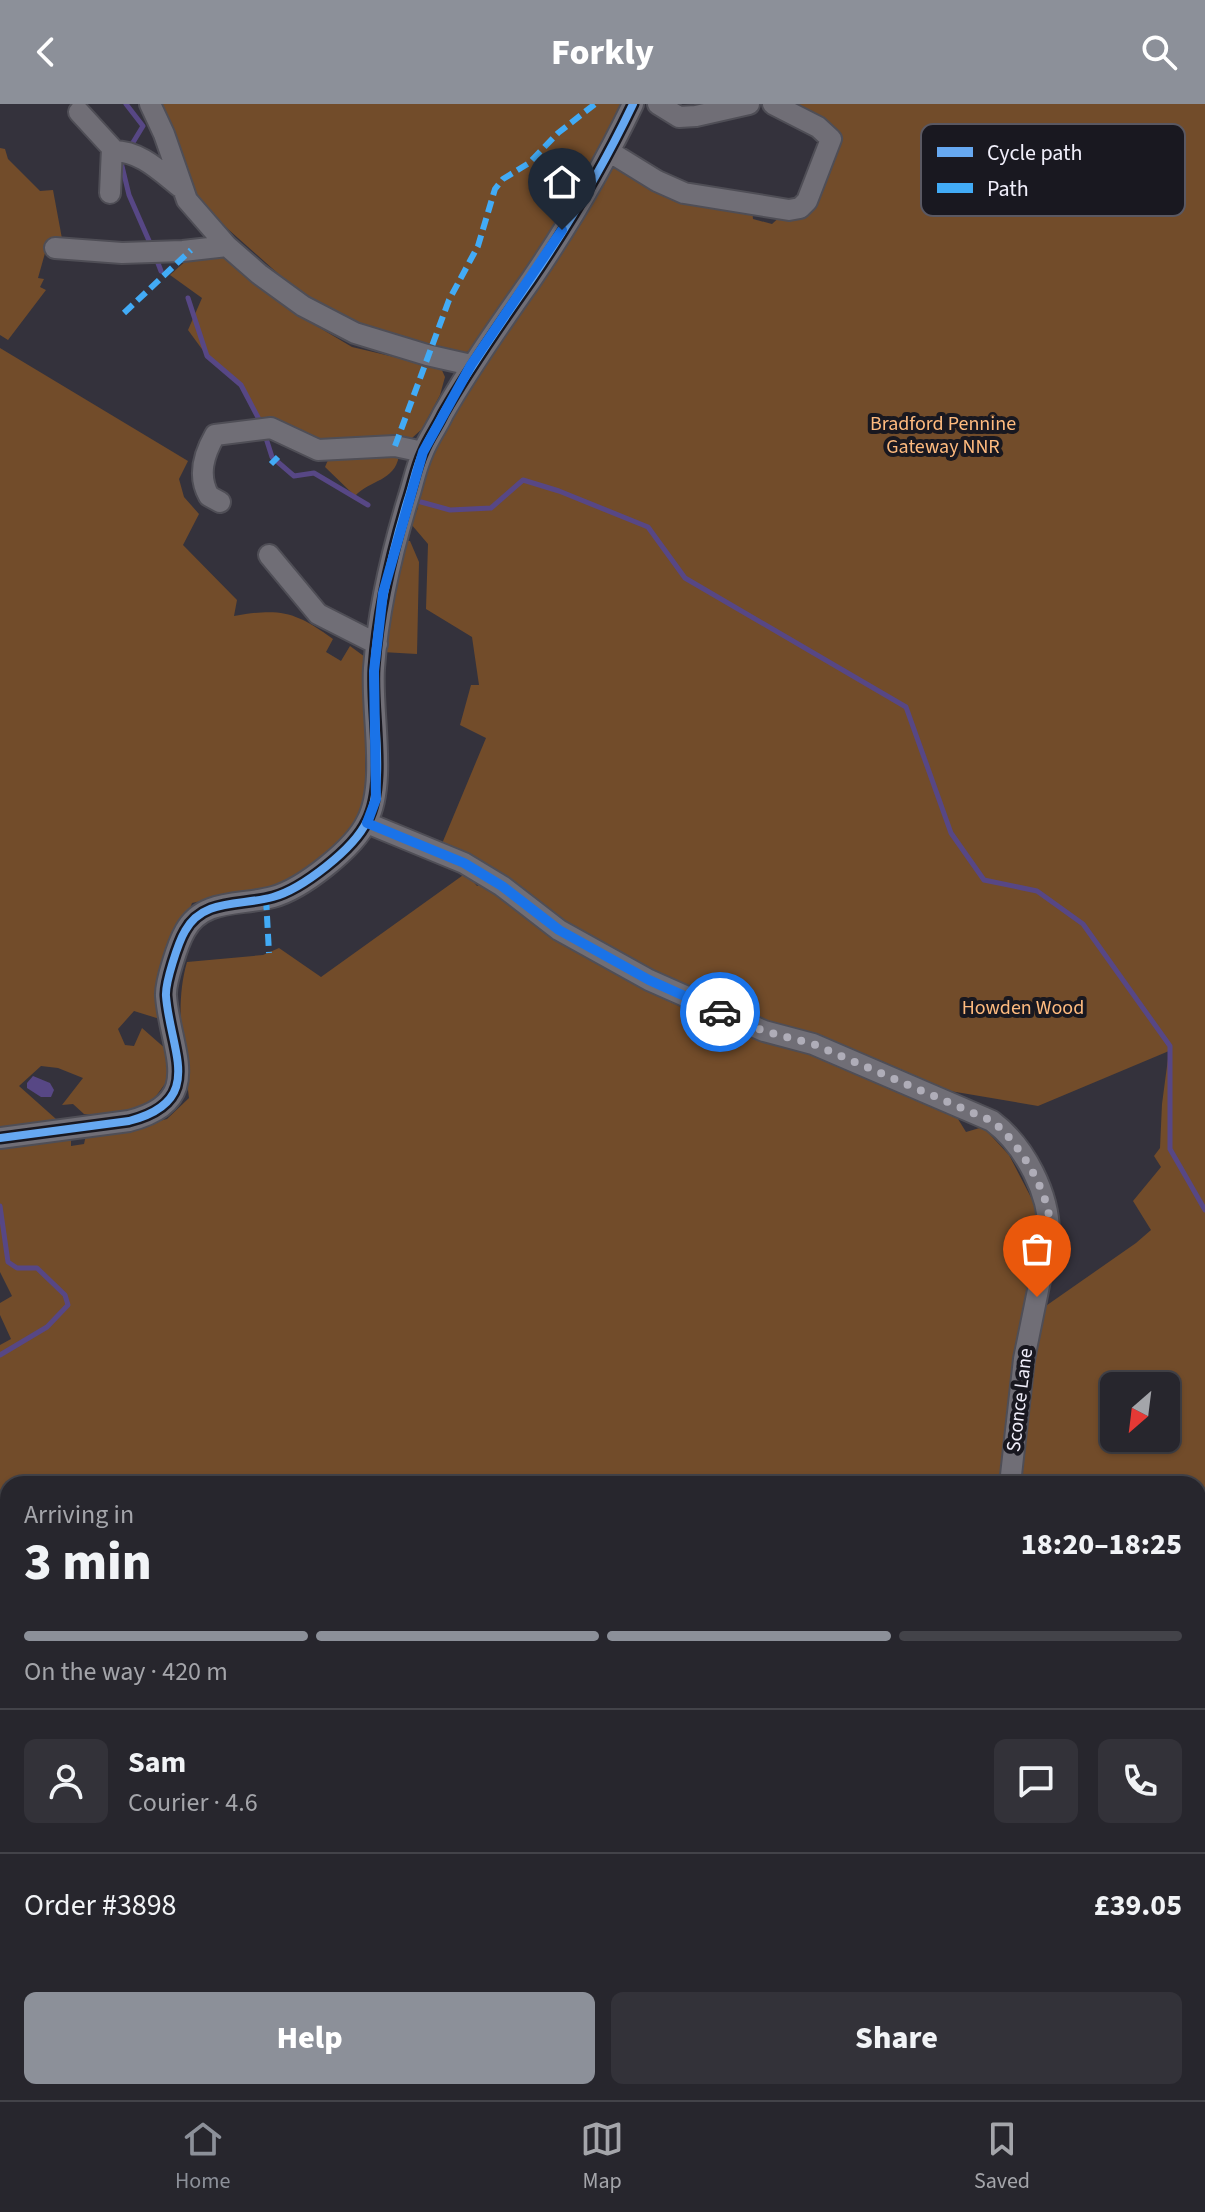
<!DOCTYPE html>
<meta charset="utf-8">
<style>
body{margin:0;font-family:"Source Sans 3",sans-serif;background:#333239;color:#f1f3f6;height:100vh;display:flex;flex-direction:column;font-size:30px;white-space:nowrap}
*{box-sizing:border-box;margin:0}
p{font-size:26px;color:#a4a5aa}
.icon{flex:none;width:44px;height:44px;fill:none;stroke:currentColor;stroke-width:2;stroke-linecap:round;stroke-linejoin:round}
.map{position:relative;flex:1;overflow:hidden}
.panel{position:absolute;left:0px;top:1372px;width:1206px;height:624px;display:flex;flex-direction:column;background:#27262d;border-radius:24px 24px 0 0;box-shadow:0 2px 6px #0004,0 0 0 2px #434349}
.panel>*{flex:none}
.needle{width:52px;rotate:208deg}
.tools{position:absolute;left:1100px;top:1268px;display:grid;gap:16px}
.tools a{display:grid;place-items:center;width:80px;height:80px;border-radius:12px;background:#27262d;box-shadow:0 2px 6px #0004,0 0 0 2px #434349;font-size:40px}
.pin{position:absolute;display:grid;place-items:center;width:68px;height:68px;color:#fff;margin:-82px -34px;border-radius:50% 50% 50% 0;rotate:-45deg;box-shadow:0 0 8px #0007}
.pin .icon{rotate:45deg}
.courier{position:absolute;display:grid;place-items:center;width:80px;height:80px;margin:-40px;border:6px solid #1a73e8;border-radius:50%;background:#fff;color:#222;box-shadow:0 2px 10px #0007}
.summary em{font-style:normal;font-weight:800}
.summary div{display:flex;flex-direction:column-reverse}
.summary{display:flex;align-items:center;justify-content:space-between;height:136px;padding:0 24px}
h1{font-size:52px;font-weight:800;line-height:60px}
.bar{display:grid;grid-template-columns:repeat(4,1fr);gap:12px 8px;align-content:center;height:96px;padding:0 24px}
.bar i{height:10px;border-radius:6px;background:#434349}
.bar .active{background:#8c9099}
.bar p{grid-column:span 4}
.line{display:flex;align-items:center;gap:20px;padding:0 24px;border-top:2px solid #434349}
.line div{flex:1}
.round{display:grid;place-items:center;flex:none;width:84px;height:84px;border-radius:12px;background:#333239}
.primary-button{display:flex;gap:16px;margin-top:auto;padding:16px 24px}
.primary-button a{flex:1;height:92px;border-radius:12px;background:#8c9099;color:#fff;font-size:32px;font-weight:800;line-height:92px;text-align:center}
.primary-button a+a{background:#333239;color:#f1f3f6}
header{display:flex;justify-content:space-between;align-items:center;height:104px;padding:0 24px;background:#8c9099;color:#fff;font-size:36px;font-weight:800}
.menu{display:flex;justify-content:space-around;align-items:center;height:112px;border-top:2px solid #434349;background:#27262d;font-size:22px;color:#a4a5aa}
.menu a{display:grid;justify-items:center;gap:4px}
.menu .active{color:#8c9099}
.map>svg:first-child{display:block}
.green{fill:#724c2a;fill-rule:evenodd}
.water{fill:#574785}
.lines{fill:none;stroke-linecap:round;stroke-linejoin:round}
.stream{stroke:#574785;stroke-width:5}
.minor-casing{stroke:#4f4e56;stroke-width:24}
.minor{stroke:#706e76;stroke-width:20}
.quiet{stroke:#42abf6;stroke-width:6;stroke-dasharray:12 6;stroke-linecap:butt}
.cycleway-casing{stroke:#191820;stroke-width:13}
.cycleway{stroke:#66a8f1;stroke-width:8}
.done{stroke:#afadb8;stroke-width:8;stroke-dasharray:0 14.4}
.route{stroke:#1a73e8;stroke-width:10}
.labels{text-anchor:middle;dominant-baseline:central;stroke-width:8;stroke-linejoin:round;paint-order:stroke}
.park-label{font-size:20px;fill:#ffbb7f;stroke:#191820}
.street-label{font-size:20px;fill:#f1effb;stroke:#191820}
.key{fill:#191820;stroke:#5a5862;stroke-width:2}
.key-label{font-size:22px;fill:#f1effb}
</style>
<header><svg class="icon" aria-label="back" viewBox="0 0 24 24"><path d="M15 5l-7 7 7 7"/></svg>Forkly<svg class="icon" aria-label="search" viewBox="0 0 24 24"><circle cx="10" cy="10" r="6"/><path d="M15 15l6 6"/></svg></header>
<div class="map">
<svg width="1205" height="1996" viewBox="0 0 1205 1996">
<rect width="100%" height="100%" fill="#34323c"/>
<path class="green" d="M159 0H629L580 89 472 246 450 254 332 210 300 189 185 87Z
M785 0H1205V1969L1198 1956V1859L1201 1851 1198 1839V1380H1013L1040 1206 1136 1139 1151 1126 1133 1097 1161 1063 1154 1052 1160 1044 1162 1000 1169 947 1038 1002 950 987 884 958 820 936 758 919 573 828 441 742 486 634 460 621 471 581H479L472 533 426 505 428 440 411 420 418 404 414 401 433 348 465 289 614 57 752 105 753 115 772 120 784 109H798L834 36ZM1114 1282H1166V1334H1114Z
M0 44 5 45 8 55 40 87 53 86 63 140 47 142 38 174 44 175 40 183 46 186 8 236 0 231Z
M222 152 298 211 352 243 441 264 445 273 440 291 422 325 412 334 375 339 307 336 259 314 240 281 207 252 188 226 202 194 170 171 189 154Z
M0 244 188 357 179 375 184 393 199 410 183 441 237 496 234 512C280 504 295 507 333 535L326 548 341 557 350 542 365 553V704C344 740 307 773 266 785 242 792 216 794 192 799L160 886 163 916 134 907 118 925 125 941 134 942 142 924 167 946 170 973 151 999 111 1013 84 1010 73 1000 62 1001 83 974 58 964 41 962 19 982 56 1015 0 1028Z
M359 352H399C394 378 371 375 355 392L325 363 328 356Z
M406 437H410L419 458 417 550 382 548 396 472Z
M466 769 477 782 487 778 634 878 716 922 866 967 958 1015 966 1028 983 1023 1009 1051 1036 1103 1040 1144 1003 1380H8V1988H655L657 1996H0V1436L5 1435 0 1427V1241L11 1235 0 1211V1199L12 1192 0 1168V1040L71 1033V1042L84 1040 86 1031 124 1026 167 1015 189 994C184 948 174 903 187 858L263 851 279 844 321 873Z
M865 1988H1025V1996H872Z"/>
<path class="water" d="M33 972 50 979 54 986 51 993H41L27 984V979Z"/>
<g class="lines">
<path class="stream" d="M126 0 143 22 129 45
M124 53 121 58 129 91 150 139
M156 154 161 167
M188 194 207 252 241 281 262 321
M265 331 272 353 294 372 314 369 368 401
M421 398 450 406 491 404 523 376 559 387 648 423 685 474 906 603 951 729 984 776 1037 787 1083 820 1170 942V1045L1205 1106
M0 1102 8 1158 17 1164H37L65 1191 68 1201 47 1223 0 1251
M0 1453 8 1466
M0 1537 1 1527 8 1514
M0 1540 8 1549
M0 1953 8 1943
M331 1988 336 1996"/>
<defs>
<path id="minor" d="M150 0 164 30 187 96 227 142 259 170 303 202 355 229 427 251 471 261
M658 0 679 13 696 12 749 0
M79 8 112 44 110 89
M112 47C139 46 160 67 180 83
M610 48 657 77 684 89 789 106 800 104 807 97 831 35 818 23 773 0
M55 144 122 149 183 147 227 142
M220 398 209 392C197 371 204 350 215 331L271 324 318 346 395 342 423 348
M269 451 318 510 377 540
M367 719 464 759 502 782 559 826 649 876 764 927 813 940 992 1017C1025 1042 1050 1090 1049 1132L1024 1255 1010 1380
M0 1034 129 1017C207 997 170 947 166 892 165 879 178 839 185 827 203 794 241 802 273 793 302 785 354 745 367 717 387 679 371 608 374 564 378 507 391 451 408 395 413 380 416 363 423 348 428 335 437 323 443 310 470 263 500 220 531 176 569 120 604 61 633 0
M1029 1996 1030 1988"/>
</defs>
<use href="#minor" class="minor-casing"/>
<use href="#minor" class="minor"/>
<path class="quiet" d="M124 209 191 146
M395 342 449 196 478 142 495 85 503 75 529 59 558 29 595 0
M271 360 278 353
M266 794 269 849"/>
<defs>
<path id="cycleway" d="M0 1034 129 1017C207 997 170 947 166 892 165 879 178 839 185 827 203 794 241 802 273 793 302 785 354 745 367 717 387 679 371 608 374 564 378 507 391 451 408 395 413 380 416 363 423 348 428 335 437 323 443 310 470 263 500 220 531 176 569 120 604 61 633 0"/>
</defs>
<use href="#cycleway" class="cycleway-casing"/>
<use href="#cycleway" class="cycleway"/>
</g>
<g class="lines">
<path class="done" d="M720 908 764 927 813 940 992 1017C1016 1035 1045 1082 1049 1112 1053 1138 1042 1168 1037 1193"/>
<path class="route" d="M562 126 471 261 423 348 383 489 374 567 376 695 367 719 464 759 502 782 559 826 649 876 720 908"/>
</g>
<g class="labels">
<g class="park-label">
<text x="943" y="320">Bradford Pennine<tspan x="943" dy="23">Gateway NNR</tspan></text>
<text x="1023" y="904">Howden Wood</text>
</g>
<g class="street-label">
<text transform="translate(1020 1296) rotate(-83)">Sconce Lane</text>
</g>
</g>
<rect x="921" y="20" width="264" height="92" rx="12" class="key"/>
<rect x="937" y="43" width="36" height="10" fill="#66a8f1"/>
<rect x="937" y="79" width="36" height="10" fill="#42abf6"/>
<g class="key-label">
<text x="987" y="56">Cycle path</text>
<text x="987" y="92">Path</text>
</g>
</svg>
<div class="tools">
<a><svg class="needle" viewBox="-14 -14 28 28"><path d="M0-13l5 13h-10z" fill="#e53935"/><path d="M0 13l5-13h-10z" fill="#a4a5aa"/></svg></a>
</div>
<div class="pin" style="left:1037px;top:1193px;background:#ea580c"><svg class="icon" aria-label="bag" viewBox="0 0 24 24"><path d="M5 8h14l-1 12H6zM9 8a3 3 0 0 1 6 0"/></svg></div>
<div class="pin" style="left:562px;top:126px;background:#1f2937"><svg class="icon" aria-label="home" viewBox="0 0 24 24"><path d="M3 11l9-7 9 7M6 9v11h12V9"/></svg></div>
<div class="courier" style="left:720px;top:908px"><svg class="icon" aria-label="car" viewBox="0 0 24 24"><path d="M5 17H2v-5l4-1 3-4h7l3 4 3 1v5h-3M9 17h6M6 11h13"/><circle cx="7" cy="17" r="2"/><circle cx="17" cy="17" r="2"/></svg></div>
<section class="panel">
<div class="summary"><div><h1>3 min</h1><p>Arriving in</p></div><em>18:20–18:25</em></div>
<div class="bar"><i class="active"></i><i class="active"></i><i class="active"></i><i></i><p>On the way · 420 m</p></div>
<div class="line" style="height:144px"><a class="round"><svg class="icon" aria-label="person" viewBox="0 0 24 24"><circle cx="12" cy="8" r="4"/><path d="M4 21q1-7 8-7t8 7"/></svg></a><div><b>Sam</b><p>Courier · 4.6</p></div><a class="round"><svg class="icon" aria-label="chat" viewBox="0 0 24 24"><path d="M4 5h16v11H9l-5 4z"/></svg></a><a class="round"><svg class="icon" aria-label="phone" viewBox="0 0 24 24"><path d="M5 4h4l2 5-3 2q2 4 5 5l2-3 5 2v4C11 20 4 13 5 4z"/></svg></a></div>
<div class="line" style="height:104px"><div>Order #3898</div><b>£39.05</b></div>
<div class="primary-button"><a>Help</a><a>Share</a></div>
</section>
</div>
<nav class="menu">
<a class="active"><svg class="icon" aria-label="home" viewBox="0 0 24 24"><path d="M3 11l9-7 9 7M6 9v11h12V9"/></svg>Home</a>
<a><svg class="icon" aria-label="map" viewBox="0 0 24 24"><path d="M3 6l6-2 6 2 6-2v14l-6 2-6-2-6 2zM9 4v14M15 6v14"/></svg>Map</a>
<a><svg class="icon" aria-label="saved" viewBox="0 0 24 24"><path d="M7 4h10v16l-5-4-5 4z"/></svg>Saved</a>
</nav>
